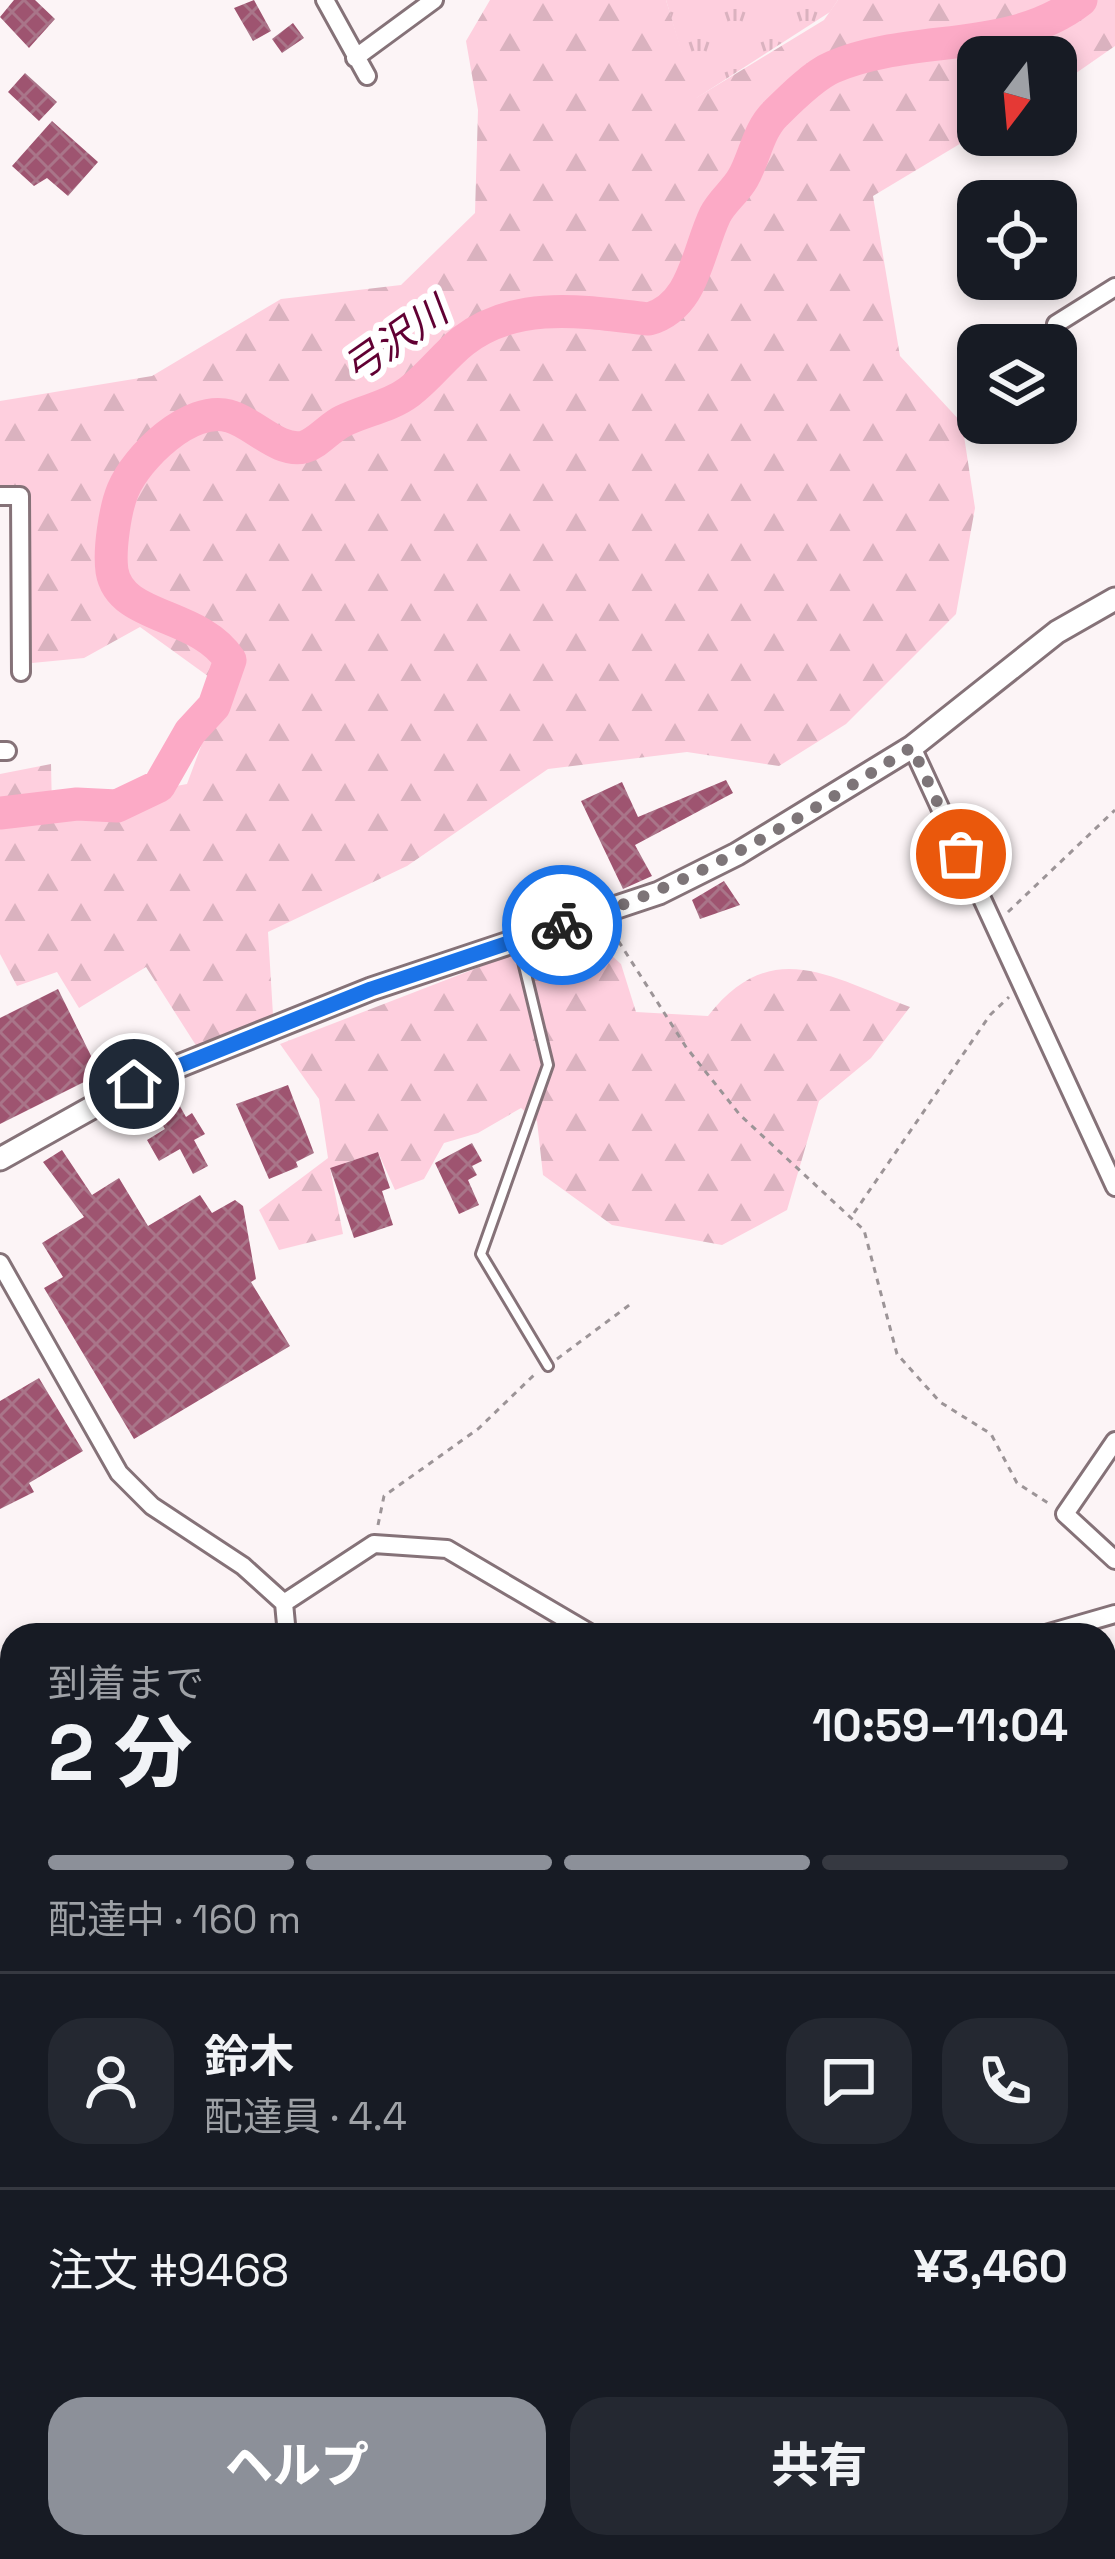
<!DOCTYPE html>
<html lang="ja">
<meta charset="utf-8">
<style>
body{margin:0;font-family:"Space Grotesk","Noto Sans JP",sans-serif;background:#242831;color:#f1f3f6;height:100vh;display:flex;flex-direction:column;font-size:45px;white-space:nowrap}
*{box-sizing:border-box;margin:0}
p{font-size:39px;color:#9ea1a6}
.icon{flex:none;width:66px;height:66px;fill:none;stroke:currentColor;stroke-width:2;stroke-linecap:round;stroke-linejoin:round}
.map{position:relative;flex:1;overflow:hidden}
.sheet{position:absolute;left:0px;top:1623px;width:1116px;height:936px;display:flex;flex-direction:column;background:#171b24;border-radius:36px 36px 0 0;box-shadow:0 6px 18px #0003}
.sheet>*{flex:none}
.needle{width:78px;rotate:196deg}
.fabs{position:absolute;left:957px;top:36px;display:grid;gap:24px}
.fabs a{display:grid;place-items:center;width:120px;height:120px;border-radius:24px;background:#171b24;box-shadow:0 6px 18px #0003;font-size:60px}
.pin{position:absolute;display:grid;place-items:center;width:102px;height:102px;color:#fff;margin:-51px;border:6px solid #fff;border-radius:50%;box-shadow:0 3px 12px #0007}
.courier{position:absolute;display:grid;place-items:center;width:120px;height:120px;margin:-60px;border:9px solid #1a73e8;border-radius:50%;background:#fff;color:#222;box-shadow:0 3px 15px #0007}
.overview em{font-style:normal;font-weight:800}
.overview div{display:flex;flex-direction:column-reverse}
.overview{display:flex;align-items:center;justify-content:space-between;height:204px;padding:0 48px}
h1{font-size:78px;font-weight:800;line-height:90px}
.bar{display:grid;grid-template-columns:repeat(4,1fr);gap:18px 12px;align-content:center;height:144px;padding:0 48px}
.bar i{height:15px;border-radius:9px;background:#363941}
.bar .active{background:#8c9099}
.bar p{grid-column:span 4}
.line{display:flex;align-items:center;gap:30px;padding:0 48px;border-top:3px solid #363941}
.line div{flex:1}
.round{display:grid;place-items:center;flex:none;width:126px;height:126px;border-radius:36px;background:#242831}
.button{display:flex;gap:24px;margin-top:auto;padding:24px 48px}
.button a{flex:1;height:138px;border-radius:36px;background:#8c9099;color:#fff;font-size:48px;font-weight:800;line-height:138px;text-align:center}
.button a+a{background:#242831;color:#f1f3f6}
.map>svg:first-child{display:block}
.grass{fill:url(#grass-tufts)}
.forest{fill:url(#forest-firs)}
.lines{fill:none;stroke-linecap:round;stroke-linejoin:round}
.river{stroke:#fcaac6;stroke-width:33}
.building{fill:url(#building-cross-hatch)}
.service-casing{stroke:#857278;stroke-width:14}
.minor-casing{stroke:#857278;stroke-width:22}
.tertiary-casing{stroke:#857278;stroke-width:27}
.trunk-casing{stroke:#859128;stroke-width:33}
.path{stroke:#9c9497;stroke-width:3;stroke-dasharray:6 6;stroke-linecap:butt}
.service{stroke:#fff;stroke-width:8}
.minor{stroke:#fff;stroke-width:16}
.tertiary{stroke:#fff;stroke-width:21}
.trunk{stroke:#bed04e;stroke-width:27}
.done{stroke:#7d7578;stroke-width:12;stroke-dasharray:0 21.6}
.route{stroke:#1a73e8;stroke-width:15}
.labels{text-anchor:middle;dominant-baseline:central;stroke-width:12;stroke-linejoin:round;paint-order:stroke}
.water-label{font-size:39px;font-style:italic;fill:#610033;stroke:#fff}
</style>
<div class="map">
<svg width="1115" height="2559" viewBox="0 0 1115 2559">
<defs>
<pattern id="grass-tufts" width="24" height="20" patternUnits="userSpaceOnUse" patternTransform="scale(3)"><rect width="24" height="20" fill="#fecfde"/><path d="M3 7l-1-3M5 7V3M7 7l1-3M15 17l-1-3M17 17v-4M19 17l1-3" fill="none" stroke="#dab2bf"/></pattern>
<pattern id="forest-firs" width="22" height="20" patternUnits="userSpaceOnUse" patternTransform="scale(3)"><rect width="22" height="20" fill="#fecfde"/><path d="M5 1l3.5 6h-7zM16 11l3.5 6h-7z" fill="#dab2bf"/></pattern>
<pattern id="building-cross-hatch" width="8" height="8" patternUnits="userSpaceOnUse" patternTransform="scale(3)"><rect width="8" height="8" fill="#9e5470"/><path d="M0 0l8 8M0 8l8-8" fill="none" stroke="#a97589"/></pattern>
</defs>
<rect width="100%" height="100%" fill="#fcf4f6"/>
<path class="grass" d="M666 0H838L830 12 695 99Z"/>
<path class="forest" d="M490 0H666L696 98 824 20 838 0H1115V46L1056 87V57H978V133L873 196 900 356 962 423 975 508 956 614 846 724 779 766 687 752 548 769 407 866 268 932 273 1015 197 1047 146 967 79 1008 57 972 17 986 0 954V774L51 764 52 809 187 784 223 687 140 627 84 658 32 663 25 497 0 496V401L152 376 281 299 401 285 475 213 478 110 466 41Z
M581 928 621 964 636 1012 708 1016C771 935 830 977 910 1007L871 1058 819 1101 787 1210 722 1245 612 1225 543 1175 537 1121 521 1108 478 1133 444 1143 424 1179 395 1190 378 1152 330 1168 343 1234 279 1250 259 1210 328 1158 319 1099 280 1044Z"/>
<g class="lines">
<path class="river" d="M0 813 77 804 117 806 159 786 190 732 214 706 230 660C199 612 120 620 112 571 109 550 115 509 123 490 137 457 190 405 229 416 253 422 278 453 304 447 318 443 330 427 343 421 365 410 389 407 409 392 429 377 444 356 463 341 517 299 586 312 649 319 694 306 697 253 715 215 722 201 735 192 743 178 755 157 758 130 776 113 791 98 814 75 833 67 912 33 1011 55 1081 0"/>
</g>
<path class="building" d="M14 0H35L55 19 29 48 0 17Z
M254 0 271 31 253 41 234 8Z
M293 23 304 38 282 53 272 39Z
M25 73 57 102 39 121 8 92Z
M52 121 98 162 68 196 47 178 34 186 12 166Z
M726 780 733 793 635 845 652 876 623 889 581 801 622 782 638 817Z
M724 881 740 905 700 919 692 900Z
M58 989 100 1074 0 1124V1018Z
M288 1085 314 1153 296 1162 298 1167 269 1179 236 1104Z
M173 1094 186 1117 192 1113 205 1134 194 1140 208 1166 193 1174 180 1149 159 1161 147 1140 165 1129 151 1105Z
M472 1143 482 1161 472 1166 477 1175 468 1180 479 1205 459 1214 435 1163Z
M62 1150 92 1195 119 1178 148 1226 200 1195 212 1213 235 1200 243 1206 256 1279 251 1282 290 1346 134 1439 44 1288 63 1277 42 1243 84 1217 43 1162Z
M378 1152 390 1188 382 1191 393 1225 354 1238 330 1168Z
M39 1378 83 1451 29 1483 34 1492 0 1509V1401Z"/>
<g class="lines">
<defs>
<path id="service" d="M519 945 548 1065 481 1254 548 1366
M205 2559 212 2547"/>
<path id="minor" d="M325 0 367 76
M355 58 434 0
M1056 324 1115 287
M0 496H20L21 672
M912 747 1115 1187
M0 751H7
M0 1263 119 1473 152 1506 243 1566 284 1603 287 1635
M1115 1441 1065 1514 1115 1560
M284 1603 374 1544 447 1549 593 1635
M1042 1635 1115 1614
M1104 1883H1115
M1104 1911 1115 1909
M0 2005 12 2003
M1104 2028 1115 2024
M1114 2195H1115
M0 2403 12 2418
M1104 2423 1115 2413
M123 2547 134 2559
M399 2547 408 2559
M693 2547 701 2559
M503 2559 514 2547
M1018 2559 1027 2547"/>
<path id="tertiary" d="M0 1159 134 1084 371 989 659 893 737 854 912 747 1057 632 1115 599"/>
<path id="trunk" d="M0 1680 12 1686
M1104 1846 1115 1848"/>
</defs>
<use href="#service" class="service-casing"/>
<use href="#minor" class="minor-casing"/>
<use href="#tertiary" class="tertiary-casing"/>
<use href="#trunk" class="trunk-casing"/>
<path class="path" d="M1008 912 1115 810
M612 931 686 1047 740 1115 864 1230 897 1354 940 1402 991 1434 1017 1483 1048 1503
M854 1213 990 1015 1009 997
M557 1359 632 1303
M378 1525 384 1496 478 1429 535 1374"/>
<use href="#service" class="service"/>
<use href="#minor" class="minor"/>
<use href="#tertiary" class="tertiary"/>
<use href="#trunk" class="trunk"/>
</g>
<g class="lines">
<path class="done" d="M562 925C691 887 800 819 912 747L961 854"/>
<path class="route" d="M134 1084 371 989 562 925"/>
</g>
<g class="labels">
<g class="water-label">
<text transform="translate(395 340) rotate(-35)">弓沢川</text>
</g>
</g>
</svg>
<div class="fabs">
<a><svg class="needle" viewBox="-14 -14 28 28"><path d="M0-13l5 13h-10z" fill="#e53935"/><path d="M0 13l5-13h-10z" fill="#9ea1a6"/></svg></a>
<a><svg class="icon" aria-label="locate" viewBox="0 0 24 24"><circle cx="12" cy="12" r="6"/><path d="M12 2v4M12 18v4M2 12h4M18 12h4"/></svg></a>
<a><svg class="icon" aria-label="layers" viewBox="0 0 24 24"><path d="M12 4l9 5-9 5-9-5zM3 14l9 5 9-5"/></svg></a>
</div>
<div class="pin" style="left:961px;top:854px;background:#ea580c"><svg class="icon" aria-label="bag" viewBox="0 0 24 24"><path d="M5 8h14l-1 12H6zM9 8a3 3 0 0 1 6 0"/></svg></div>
<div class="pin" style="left:134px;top:1084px;background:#1f2937"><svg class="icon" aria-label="home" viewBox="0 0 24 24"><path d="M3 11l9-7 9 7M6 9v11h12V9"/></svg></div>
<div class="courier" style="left:562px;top:925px"><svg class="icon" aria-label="bike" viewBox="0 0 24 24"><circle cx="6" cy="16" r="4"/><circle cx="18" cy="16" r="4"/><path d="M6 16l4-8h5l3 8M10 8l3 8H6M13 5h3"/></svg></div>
<section class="sheet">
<div class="overview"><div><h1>2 分</h1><p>到着まで</p></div><em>10:59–11:04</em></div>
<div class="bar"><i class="active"></i><i class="active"></i><i class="active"></i><i></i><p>配達中 · 160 m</p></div>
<div class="line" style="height:216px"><a class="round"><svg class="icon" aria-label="person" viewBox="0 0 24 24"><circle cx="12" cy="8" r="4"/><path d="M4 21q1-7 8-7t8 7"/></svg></a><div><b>鈴木</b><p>配達員 · 4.4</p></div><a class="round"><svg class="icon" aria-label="chat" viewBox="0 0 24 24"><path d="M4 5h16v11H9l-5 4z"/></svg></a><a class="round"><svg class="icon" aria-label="phone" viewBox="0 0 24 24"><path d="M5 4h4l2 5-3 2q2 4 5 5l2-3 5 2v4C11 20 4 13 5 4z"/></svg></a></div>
<div class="line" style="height:156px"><div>注文 #9468</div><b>¥3,460</b></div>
<div class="button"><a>ヘルプ</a><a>共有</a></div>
</section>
</div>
